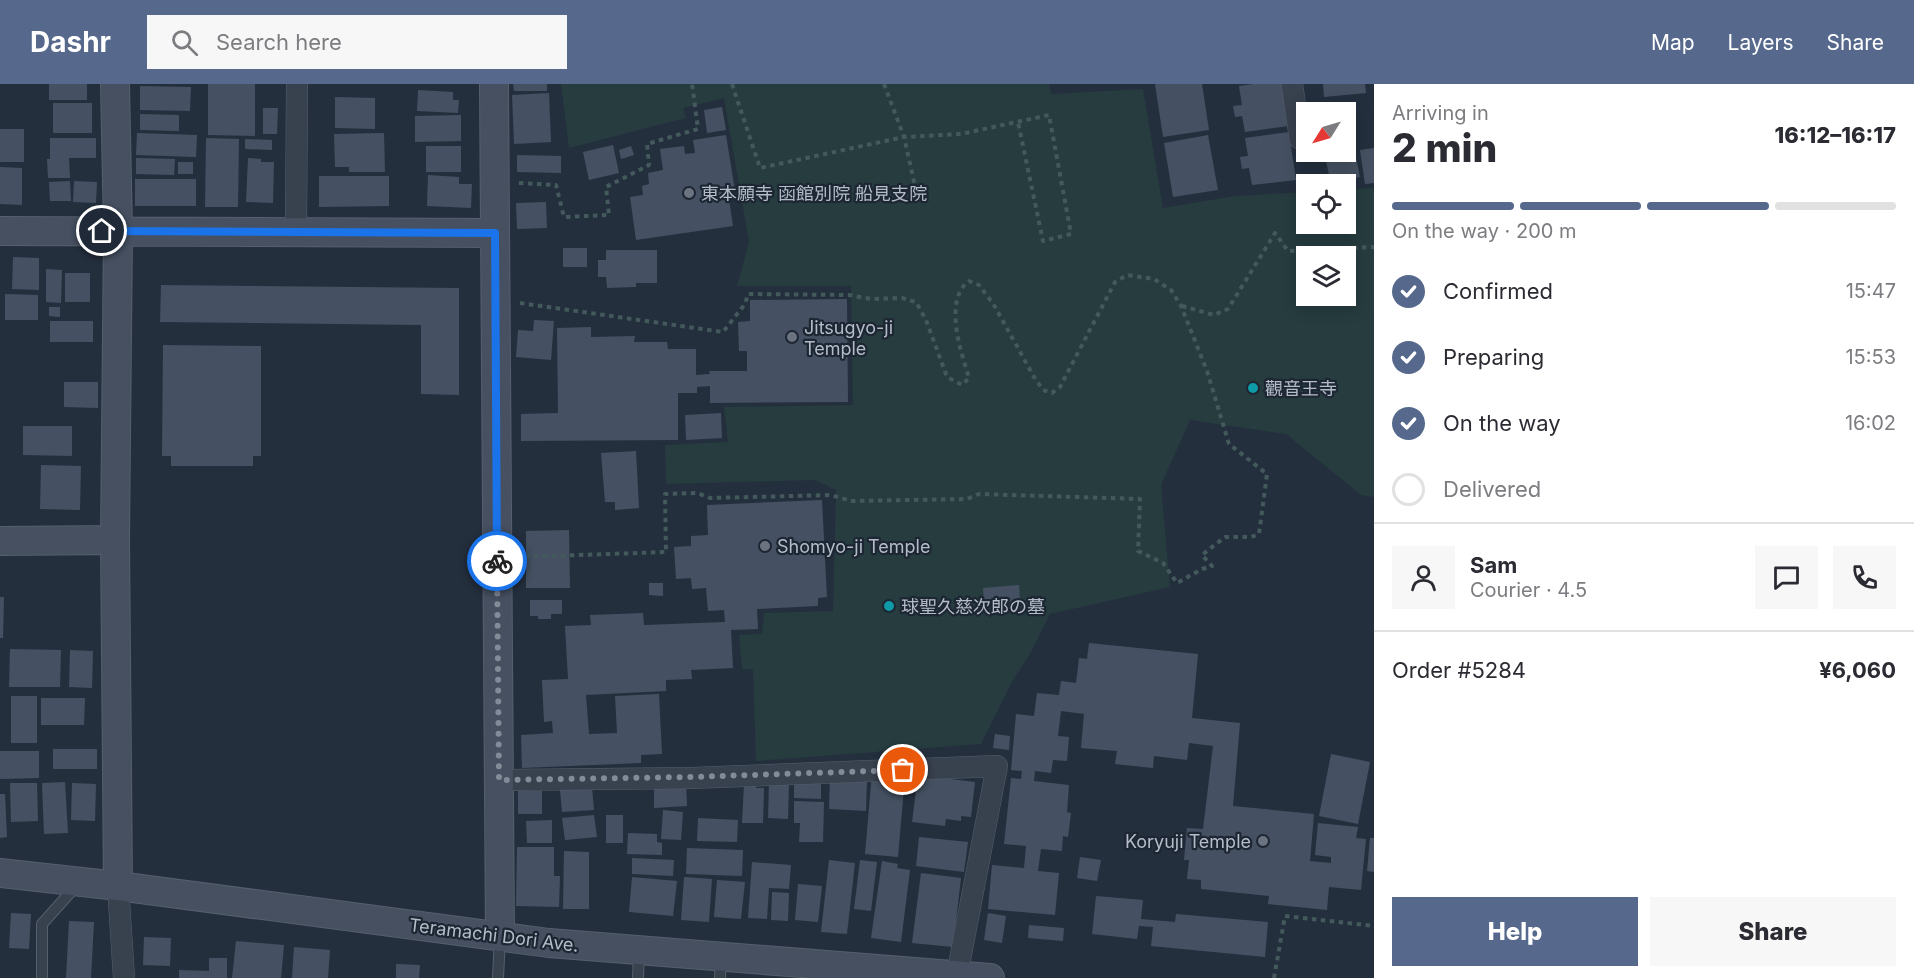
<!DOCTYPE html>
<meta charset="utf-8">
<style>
body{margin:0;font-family:Inter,"Noto Sans JP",sans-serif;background:#f7f7f7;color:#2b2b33;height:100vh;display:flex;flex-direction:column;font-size:22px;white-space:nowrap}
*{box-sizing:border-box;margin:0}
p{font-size:20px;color:#7c7c81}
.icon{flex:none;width:33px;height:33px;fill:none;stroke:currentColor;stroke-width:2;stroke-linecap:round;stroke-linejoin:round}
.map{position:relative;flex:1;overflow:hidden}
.details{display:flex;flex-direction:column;background:#fff;width:540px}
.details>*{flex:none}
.needle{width:39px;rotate:233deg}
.fabs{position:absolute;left:1296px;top:18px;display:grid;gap:12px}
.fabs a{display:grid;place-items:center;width:60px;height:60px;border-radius:0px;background:#fff;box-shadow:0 3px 15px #0003;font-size:30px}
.pin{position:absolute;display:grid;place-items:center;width:51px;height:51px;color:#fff;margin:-26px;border:3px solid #fff;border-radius:50%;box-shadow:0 2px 6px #0007}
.courier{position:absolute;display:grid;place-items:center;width:60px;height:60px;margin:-30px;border:4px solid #1a73e8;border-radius:50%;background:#fff;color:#222;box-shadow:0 2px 8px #0007}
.summary em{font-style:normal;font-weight:800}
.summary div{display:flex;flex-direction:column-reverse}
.summary{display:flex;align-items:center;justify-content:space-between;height:102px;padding:0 18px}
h1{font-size:39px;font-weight:800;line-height:45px}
.bar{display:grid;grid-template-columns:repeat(4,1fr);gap:9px 6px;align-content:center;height:72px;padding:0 18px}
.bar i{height:8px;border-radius:4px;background:#e1e1e2}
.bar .selected{background:#56698c}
.bar p{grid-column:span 4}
.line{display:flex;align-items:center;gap:15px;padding:0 18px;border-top:2px solid #e1e1e2}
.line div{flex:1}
.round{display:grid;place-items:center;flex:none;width:63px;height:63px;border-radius:0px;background:#f7f7f7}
ol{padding:0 18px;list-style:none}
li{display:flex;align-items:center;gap:18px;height:66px}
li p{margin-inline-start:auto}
li .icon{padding:6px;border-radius:50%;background:#56698c;color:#fff;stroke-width:4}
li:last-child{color:#7c7c81}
li i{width:33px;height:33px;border:3px solid #e1e1e2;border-radius:50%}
.cta{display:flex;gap:12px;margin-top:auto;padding:12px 18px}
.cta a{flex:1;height:69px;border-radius:0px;background:#56698c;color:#fff;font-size:24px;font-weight:800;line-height:69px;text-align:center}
.cta a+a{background:#f7f7f7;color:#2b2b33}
header{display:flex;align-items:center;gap:36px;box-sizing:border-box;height:84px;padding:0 30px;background:#56698c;color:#fff}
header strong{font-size:28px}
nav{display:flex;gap:33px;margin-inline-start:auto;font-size:21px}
.search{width:420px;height:54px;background:#f7f7f7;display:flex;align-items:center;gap:15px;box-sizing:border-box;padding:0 21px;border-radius:0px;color:#7c7c81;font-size:22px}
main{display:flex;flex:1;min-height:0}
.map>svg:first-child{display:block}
.green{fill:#263c3f;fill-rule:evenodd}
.building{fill:#455162}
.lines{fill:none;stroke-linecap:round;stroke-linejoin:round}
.lane-casing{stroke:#565f6c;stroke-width:12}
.street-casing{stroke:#565f6c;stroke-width:22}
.secondary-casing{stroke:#565f6c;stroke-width:30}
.path{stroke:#44595c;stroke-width:4;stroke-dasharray:4.5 4.5;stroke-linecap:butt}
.lane{stroke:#38414e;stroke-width:10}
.street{stroke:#38414e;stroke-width:21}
.secondary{stroke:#465061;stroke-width:28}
.done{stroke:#828b98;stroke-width:6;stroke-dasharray:0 10.8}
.route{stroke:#1a73e8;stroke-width:8}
.worship-dot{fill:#6b7280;stroke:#1d2633;stroke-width:2}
.culture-dot{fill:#0f9aa8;stroke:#1d2633;stroke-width:2}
.labels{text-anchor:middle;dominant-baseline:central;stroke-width:4.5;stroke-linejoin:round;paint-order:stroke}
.poi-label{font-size:18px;fill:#b4bcc9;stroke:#1d2633;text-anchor:start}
.street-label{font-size:18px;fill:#b4bcc9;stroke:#1d2633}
</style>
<header>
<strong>Dashr</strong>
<div class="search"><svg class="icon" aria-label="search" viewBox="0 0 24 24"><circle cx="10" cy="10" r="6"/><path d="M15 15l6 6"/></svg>Search here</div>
<nav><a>Map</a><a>Layers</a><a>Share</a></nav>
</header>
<main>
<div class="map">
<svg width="1374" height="894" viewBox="0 0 1374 894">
<rect width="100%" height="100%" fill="#242f3e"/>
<path class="green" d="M561 0H1049L1051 10 1143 5 1163 124 1235 112 1306 108V140H1346V105L1374 104V413L1361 411 1286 350 1190 336 1161 401 1170 503 1050 530 1030 570 1013 596 981 660 756 677 753 585H742L739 551 762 550 764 529 833 527 836 406 815 396 666 400 665 361 728 358 724 323 853 321 851 202H737L749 158 724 14 683 24 686 34 569 64ZM1306 172H1346V212H1306Z"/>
<path class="building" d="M49 0H87V16H49Z
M208 0H255V52L208 51Z
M513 0H547V7H514Z
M1155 0H1202L1209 46 1163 53Z
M1253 0H1282L1288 42 1245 48 1242 32 1235 33 1233 22 1242 21 1239 2Z
M1323 0H1365L1366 9 1324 13Z
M140 2 191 3 190 27 140 26Z
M418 6 453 8V16H459L458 29 417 27Z
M549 9 551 58 514 60 512 11Z
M335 13 375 14V45L335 44Z
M53 19H92V49H53Z
M722 23 726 46 707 49 704 26Z
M263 24H278L277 50H263Z
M140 30 179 31V47L140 46Z
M461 31V57L415 58V32Z
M0 45H24V78H0Z
M1289 48 1296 96 1252 101 1249 84 1242 85 1240 73 1248 72 1245 54Z
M137 49 197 51 196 73 136 71Z
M384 49 385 88H349V83H335L334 50Z
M726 51 735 107 728 108 733 142 636 156 630 113 643 111 642 102 649 100 648 89 663 86 660 65 684 62 685 70 695 69 693 56Z
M1208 51 1218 106 1173 113 1164 59Z
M50 54H96V74H69L70 94H48L47 75H50Z
M206 54 239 55 238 123H205Z
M245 55 272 56V66L245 65Z
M1353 59 1360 93 1338 97 1337 90 1329 91 1324 68H1346V61Z
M613 61 619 89 589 96 583 68Z
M426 62H461V88H426Z
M631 62 634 71 621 75 619 66Z
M1374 64V99L1365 100 1360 66Z
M517 71 561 72V89L517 88Z
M136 74 175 75 174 91 136 90Z
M248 74 261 75V78H274L273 119 246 118Z
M178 78H193V90H178Z
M0 83 22 84V121L0 120Z
M428 91 459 93V100H472L471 124 427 122Z
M319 92H389V122L319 123Z
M135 95H196V122H135Z
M70 97 71 117H50L49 98Z
M74 97 97 98 96 119 73 118Z
M546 118 547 144 517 145 516 119Z
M563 164H587V183H563Z
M606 166H657V199H636V203L607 204 606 193H598V176H606Z
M13 173 39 174V206L12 205Z
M46 185 62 186 61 219 46 218Z
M65 189H90V218H65Z
M161 201 459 204V311L421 310V241L160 238Z
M5 210 38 211V236H5Z
M847 215 848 318 710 319V302L697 303V309H678V356L521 357V330L558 329 557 244 591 243V253L635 252 634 258H667L668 265H696V291L710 290 709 287H747V267H739L738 238 750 237V216Z
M49 223H60V233L49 232Z
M534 236 554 237 551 276 516 273 518 246 533 247Z
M50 237H93V258H50Z
M163 261 261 262V372H253V382H171V372H162Z
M64 298H98V324L64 323Z
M721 329 722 354 686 356 685 331Z
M23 342H72V372L23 371Z
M636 367 639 424 615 426V418H605L601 369Z
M41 381 81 382 80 426 40 425Z
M822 416 827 513 818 514V522L757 525 758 545 731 546 733 584 691 586 692 595 666 596V607L586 611 589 650 617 649 615 612 659 610 662 670 641 671V679L522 684 521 651 553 649 552 637 544 638 542 596 568 595 565 542 591 541 590 531 643 529 644 541 725 538 724 526 708 527 706 504 692 505 691 494 676 495 674 463 691 462V452L708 451 707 421Z
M569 446 570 504H526V447Z
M649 499H663V512L649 511Z
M1019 501 1020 517 984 520 983 504Z
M0 513H4L3 554H0Z
M530 516H562V530H551V535H538V532H530Z
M1089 559 1198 570 1192 634 1240 639 1233 722 1314 730 1310 777 1331 779V773L1315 771 1318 739 1358 743 1356 754 1366 755 1361 806 1329 803 1327 826 1268 820 1269 812 1201 805V796L1187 795 1189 776H1184L1187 744 1203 745 1213 662 1189 659 1187 676 1154 672 1153 684 1115 680 1117 667 1081 664 1084 630 1061 627 1058 652 1069 653 1067 677 1053 676 1051 689 1035 687 1034 697 1069 701 1067 728 1071 729 1068 753 1063 752 1062 767 1041 765 1038 787 1059 789 1055 831 988 825 992 781 1024 784 1026 762 1004 760 1011 694 1021 695 1022 687 1011 686 1016 630 1034 632 1037 609 1059 611 1061 597 1076 599 1079 574 1087 575Z
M10 565 61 566 60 603H9Z
M70 566 93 567 92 604 69 603Z
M11 612H37V659H11Z
M41 614H85L84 641H41Z
M995 650 1010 652 1009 666 993 664Z
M53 665H97V685H53Z
M0 667H39V694L0 695Z
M1331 670 1370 678 1358 740 1319 732Z
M872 689 905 692 898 773 865 770Z
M918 691 975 698 971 733 961 732V737L946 735 945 742 912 738Z
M794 693 821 694V715L794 714Z
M830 694 867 695 866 727 829 725Z
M686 697 687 722 654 724V698Z
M65 698 68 749 44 750 42 699Z
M769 698H789L788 735 768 734Z
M10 699H37L38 737 11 738Z
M72 699 96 700 95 737 71 736Z
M744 700H756V704H764L763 739H742Z
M592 703 594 726 562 728 560 706Z
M518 707H542V730H518Z
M0 710H5L7 753 0 754Z
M794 717 824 718 823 758H799L800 739H794Z
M663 726 683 728 681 756 661 755Z
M594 731 597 753 565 756 562 734Z
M606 731H623V759H606Z
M698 734 738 736 737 758 697 757Z
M552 736V759H527L526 737Z
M628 749 657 750V758L662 759V771L627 770Z
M919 753 968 758 964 788 916 782Z
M1370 754H1374V788L1367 787Z
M517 763H554V792H560L559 823 516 822Z
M687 764 743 766 742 792 686 790Z
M564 767 589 768V825H563Z
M1080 773 1101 776 1097 797 1077 794Z
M632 774 674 776 673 792 632 790Z
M829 776 855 779 847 850 821 848Z
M860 776 877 778 871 827 854 825Z
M882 777 898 780 897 784 910 786 901 858 871 854Z
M752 778 791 781 789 805 769 804 767 835 748 834Z
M921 789 961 794 953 863 912 859Z
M632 793 677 797 673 832 629 828Z
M684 793 712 795 709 838 681 836Z
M717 796 745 798 741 835 714 833Z
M798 800 822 802 818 838 795 836Z
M772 808 789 809 788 837 771 836Z
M1096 812 1143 816 1141 835 1175 838 1176 830 1268 838 1265 873 1151 862 1153 843 1139 842 1137 855 1092 850Z
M11 829 31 830 29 865 9 864Z
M988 829 1006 832 1002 859 984 856Z
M69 837 94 838 91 894H66Z
M1029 841 1064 844 1063 857 1028 854Z
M144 853 171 854 170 882 143 881Z
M236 857 284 861 281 894H232Z
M294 863 330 866 328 894H292Z
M209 874H227V894H179V886L209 887Z
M396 880 420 881 419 894H396Z"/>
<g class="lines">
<defs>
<path id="lane" d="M42 894V840L76 802
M498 894 500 853
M638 894 639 867
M720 894 721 874"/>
<path id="street" d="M1292 0 1300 55
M296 149 297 0
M499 696 691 694 997 682 957 891
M118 802 124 894"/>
<path id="secondary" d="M115 0 118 147 115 456 118 802
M494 0 500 853
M0 147 495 149
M0 457 115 456
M0 789 118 802 549 859 990 894"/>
</defs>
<use href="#lane" class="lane-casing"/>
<use href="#street" class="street-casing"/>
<use href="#secondary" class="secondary-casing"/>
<path class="path" d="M732 0 760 84 904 53 961 50 1049 31 1071 150 1043 157 1018 38
M884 0 904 53 917 111
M519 99 556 101 564 133 609 131 606 103 649 81 647 60 698 45 692 0
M520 219 723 248 745 220 748 210 849 211 871 215 902 214 916 218 926 236 947 293 962 301 969 294C961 268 943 216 969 197L979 201 994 221 1034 293 1043 306 1052 309 1060 303 1115 198 1127 191 1154 195 1171 206 1181 222 1207 287 1229 360 1267 390 1259 450 1251 453H1225L1202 471 1212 482 1202 485 1177 499 1163 479 1138 467 1140 415 979 410 967 415 851 417 831 411 710 414 697 409 665 410 666 468 521 473
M1182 222 1214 231 1228 225 1275 149 1288 167 1374 163
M1274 894 1285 832 1374 842"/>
<use href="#lane" class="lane"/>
<use href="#street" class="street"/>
<use href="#secondary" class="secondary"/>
</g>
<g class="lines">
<path class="done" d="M497 477 499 696 691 693 903 686"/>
<path class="route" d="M102 147 495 149 497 477"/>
</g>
<g class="worship-dot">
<circle cx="689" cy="109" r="6"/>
<circle cx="792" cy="253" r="6"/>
<circle cx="765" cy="462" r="6"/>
<circle cx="1263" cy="757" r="6"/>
</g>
<g class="culture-dot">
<circle cx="1253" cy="304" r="6"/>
<circle cx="889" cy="522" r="6"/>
</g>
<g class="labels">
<g class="poi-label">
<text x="701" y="109">東本願寺 函館別院 船見支院</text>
<text x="804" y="243">Jitsugyo-ji<tspan x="804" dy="21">Temple</tspan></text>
<text x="1265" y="304">觀音王寺</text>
<text x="777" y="462">Shomyo-ji Temple</text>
<text x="901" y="522">球聖久慈次郎の墓</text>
<text x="1251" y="757" text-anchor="end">Koryuji Temple</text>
</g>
<g class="street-label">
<text transform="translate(494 851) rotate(7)">Teramachi Dori Ave.</text>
</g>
</g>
</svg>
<div class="fabs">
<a><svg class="needle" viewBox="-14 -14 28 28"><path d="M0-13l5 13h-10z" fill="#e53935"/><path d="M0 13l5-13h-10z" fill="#7c7c81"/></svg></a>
<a><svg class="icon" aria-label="locate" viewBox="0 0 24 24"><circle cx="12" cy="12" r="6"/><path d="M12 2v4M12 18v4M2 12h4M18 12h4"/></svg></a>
<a><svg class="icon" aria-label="layers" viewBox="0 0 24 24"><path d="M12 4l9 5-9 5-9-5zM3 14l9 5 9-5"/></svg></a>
</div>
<div class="pin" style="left:903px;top:686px;background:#ea580c"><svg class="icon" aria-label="bag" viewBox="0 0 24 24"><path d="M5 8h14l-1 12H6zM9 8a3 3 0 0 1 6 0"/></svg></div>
<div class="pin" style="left:102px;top:147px;background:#1f2937"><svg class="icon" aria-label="home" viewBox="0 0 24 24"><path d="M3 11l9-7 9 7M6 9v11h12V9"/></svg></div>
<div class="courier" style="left:497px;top:477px"><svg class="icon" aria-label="bike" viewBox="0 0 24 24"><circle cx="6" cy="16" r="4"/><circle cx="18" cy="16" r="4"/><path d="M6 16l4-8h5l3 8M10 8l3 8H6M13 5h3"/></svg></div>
</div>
<section class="details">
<div class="summary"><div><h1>2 min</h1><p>Arriving in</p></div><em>16:12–16:17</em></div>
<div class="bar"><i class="selected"></i><i class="selected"></i><i class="selected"></i><i></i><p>On the way · 200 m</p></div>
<ol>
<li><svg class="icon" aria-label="check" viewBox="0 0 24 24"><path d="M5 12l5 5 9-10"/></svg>Confirmed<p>15:47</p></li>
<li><svg class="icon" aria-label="check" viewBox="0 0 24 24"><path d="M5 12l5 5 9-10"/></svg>Preparing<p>15:53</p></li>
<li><svg class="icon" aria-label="check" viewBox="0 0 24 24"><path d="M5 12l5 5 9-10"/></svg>On the way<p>16:02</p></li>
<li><i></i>Delivered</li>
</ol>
<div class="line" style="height:108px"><a class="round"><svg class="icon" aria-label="person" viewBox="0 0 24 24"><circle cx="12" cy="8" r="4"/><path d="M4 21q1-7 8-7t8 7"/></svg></a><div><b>Sam</b><p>Courier · 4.5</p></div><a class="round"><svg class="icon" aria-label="chat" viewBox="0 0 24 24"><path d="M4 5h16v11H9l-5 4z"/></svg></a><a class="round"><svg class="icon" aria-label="phone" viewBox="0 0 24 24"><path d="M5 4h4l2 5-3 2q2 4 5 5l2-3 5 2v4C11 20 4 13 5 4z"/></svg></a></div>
<div class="line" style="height:78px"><div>Order #5284</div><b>¥6,060</b></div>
<div class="cta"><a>Help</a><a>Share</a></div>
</section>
</main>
